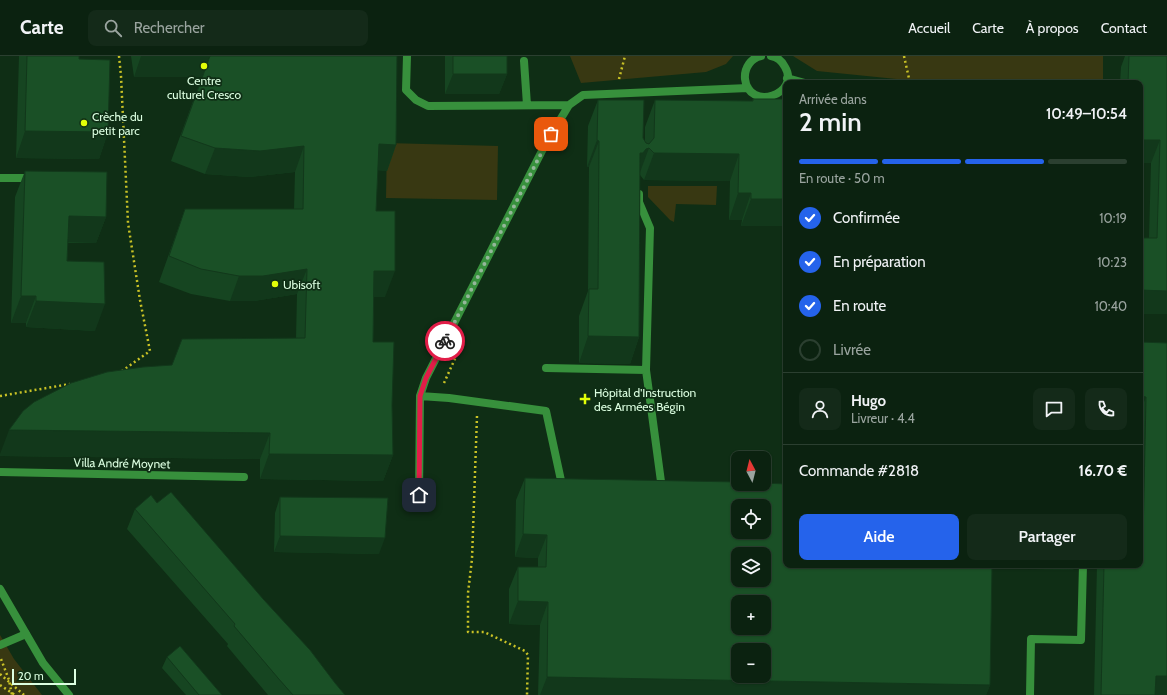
<!DOCTYPE html>
<html lang="fr">
<meta charset="utf-8">
<style>
body{margin:0;font-family:Cabin,sans-serif;background:#142a19;color:#f1f3f6;height:100vh;display:flex;flex-direction:column;font-size:15px;white-space:nowrap}
*{box-sizing:border-box;margin:0}
p{font-size:13px;color:#9aa49f}
.icon{flex:none;width:22px;height:22px;fill:none;stroke:currentColor;stroke-width:2;stroke-linecap:round;stroke-linejoin:round}
.map{position:relative;flex:1;overflow:hidden}
.panel{position:absolute;left:783px;top:24px;width:360px;height:488px;display:flex;flex-direction:column;background:#0b2210;border-radius:8px;box-shadow:0 1px 3px #0004,0 0 0 1px #2b3f30}
.panel>*{flex:none}
.needle{width:26px;rotate:353deg}
.controls{position:absolute;left:731px;top:395px;display:grid;gap:8px}
.controls a{display:grid;place-items:center;width:40px;height:40px;border-radius:8px;background:#0b2210;box-shadow:0 1px 3px #0004,0 0 0 1px #2b3f30;font-size:20px}
.scale{position:absolute;left:12px;bottom:10px;width:64px;box-sizing:border-box;padding-left:4px;border:2px solid #dcffe1;border-top:0;font-size:11px;line-height:14px;white-space:nowrap;color:#dcffe1;-webkit-text-stroke:3px #0f2e15;paint-order:stroke}
.pin{position:absolute;display:grid;place-items:center;width:34px;height:34px;color:#fff;margin:-17px;border-radius:8px;box-shadow:0 2px 6px #0006}
.courier{position:absolute;display:grid;place-items:center;width:40px;height:40px;margin:-20px;border:3px solid #e11d48;border-radius:50%;background:#fff;color:#222;box-shadow:0 1px 5px #0007}
.summary em{font-style:normal;font-weight:600}
.summary div{display:flex;flex-direction:column-reverse}
.summary{display:flex;align-items:center;justify-content:space-between;height:68px;padding:0 16px}
h1{font-size:26px;font-weight:600;line-height:30px}
.bar{display:grid;grid-template-columns:repeat(4,1fr);gap:6px 4px;align-content:center;height:48px;padding:0 16px}
.bar i{height:5px;border-radius:3px;background:#2b3f30}
.bar .active{background:#2563eb}
.bar p{grid-column:span 4}
.line{display:flex;align-items:center;gap:10px;padding:0 16px;border-top:1px solid #2b3f30}
.line div{flex:1}
.round{display:grid;place-items:center;flex:none;width:42px;height:42px;border-radius:8px;background:#142a19}
ol{padding:0 16px;list-style:none}
li{display:flex;align-items:center;gap:12px;height:44px}
li p{margin-inline-start:auto}
li .icon{padding:4px;border-radius:50%;background:#2563eb;color:#fff;stroke-width:4}
li:last-child{color:#9aa49f}
li i{width:22px;height:22px;border:2px solid #2b3f30;border-radius:50%}
.action{display:flex;gap:8px;margin-top:auto;padding:8px 16px}
.action a{flex:1;height:46px;border-radius:8px;background:#2563eb;color:#fff;font-size:16px;font-weight:600;line-height:46px;text-align:center}
.action a+a{background:#142a19;color:#f1f3f6}
header{display:flex;align-items:center;gap:24px;box-sizing:border-box;height:56px;padding:0 20px;background:#0b2210;border-bottom:1px solid #2b3f30}
header strong{font-size:19px}
nav{display:flex;gap:22px;margin-inline-start:auto;font-size:14px}
.search{width:280px;height:36px;background:#142a19;display:flex;align-items:center;gap:10px;box-sizing:border-box;padding:0 14px;border-radius:8px;color:#9aa49f;font-size:15px}
.map>svg:first-child{display:block}
.green{fill:#383812}
.lines{fill:none;stroke-linecap:round;stroke-linejoin:round}
.path{stroke:#c9c226;stroke-width:2.5;stroke-dasharray:2 3;stroke-linecap:butt}
.service{stroke:#37903c;stroke-width:8}
.pedestrian{stroke:#37903c;stroke-width:8}
.tertiary{stroke:#37903c;stroke-width:8}
.wall{fill:#164521}
.shaded-wall{fill:#12381b}
.building{fill:#1a5026;stroke:#12381b;fill-rule:evenodd}
.done{stroke:#94b69a;stroke-width:4;stroke-dasharray:0 7.2}
.route{stroke:#e11d48;stroke-width:5}
.poi-dot{fill:#e2ff08;stroke:#0f2e15;stroke-width:1.5}
.labels{text-anchor:middle;dominant-baseline:central;stroke-width:3.5;stroke-linejoin:round;paint-order:stroke}
.poi-label{font-size:12px;fill:#dcffe1;stroke:#0f2e15;text-anchor:start}
.street-label{font-size:12px;fill:#dcffe1;stroke:#0f2e15}
</style>
<header>
<strong>Carte</strong>
<div class="search"><svg class="icon" aria-label="search" viewBox="0 0 24 24"><circle cx="10" cy="10" r="6"/><path d="M15 15l6 6"/></svg>Rechercher</div>
<nav><a>Accueil</a><a>Carte</a><a>À propos</a><a>Contact</a></nav>
</header>
<div class="map">
<svg width="1167" height="639" viewBox="0 0 1167 639">
<rect width="100%" height="100%" fill="#0f2e15"/>
<path class="green" d="M570 0H733L726 8 706 16 581 27Z
M793 0H1103V27H936L817 15Z
M387 87 498 90 497 144 386 142Z
M648 130H717L716 149 676 148 674 166 670 164 648 141Z
M0 579 14 603 42 639H0Z"/>
<g class="lines">
<path class="path" d="M119 0 121 20 128 167 140 244 150 295 122 315
M904 0 910 27
M619 23 625 0
M444 327 458 296
M0 340 70 328
M477 360 472 503 468 537V576H484L525 595 528 599 527 639
M1 603 9 624 12 639
M0 618 24 639
M0 629 15 639"/>
<path class="service" d="M407 0 406 34 416 44 428 50 569 49
M761 0C751 2 744 12 745 23 749 56 801 38 785 11 782 5 777 1 771 0
M524 5 527 49
M787 22 805 27
M0 122H33
M639 138V146L650 172 646 314 662 433
M546 312 646 314
M420 340 449 342 546 355 562 429
M0 416 244 421
M419 439 420 340 426 322 545 89 569 49 583 39 748 32
M1030 639 1031 583 1081 584 1083 509"/>
<path class="pedestrian" d="M0 589 26 578"/>
<path class="tertiary" d="M0 533 43 607 69 639"/>
</g>
<path class="wall" d="M19 0H79V3L108 76 99 103 16 102Z
M131 0H397L396 89 387 115 378 114 376 155 385 241H374L373 286 392 349 393 399 383 425 260 423V403L0 400V398L172 309 296 282 297 238 254 245H230L191 238 159 226 185 153H294L295 116 250 121 205 118 171 105 202 21H134Z
M445 0H507V18L499 38H445Z
M1125 0H1167V258L1149 182 1151 107 1140 27H1120L1121 11Z
M753 43H786V170H741L742 164H729L730 125 644 124 640 119 639 281 630 308 579 307V260L588 235 589 111H587L588 70 598 44 643 82 645 85V71L655 44 752 45Z
M25 115 106 161 96 187H68L67 205 95 275 26 271V267H11L15 141Z
M1140 286 1167 287V639H1094L1097 509H1140Z
M525 422 786 509H1075L1073 514 992 512 990 629 986 639H538L540 569 509 568V533L518 511H538V502L515 501 516 444Z
M280 441 379 498 274 496 275 457Z
M157 447 335 627 345 639H268L227 590 228 588 127 473 135 453Z
M167 601 222 639H186L162 612Z"/>
<path class="shaded-wall" d="M141 0H210L202 21H134Z
M453 18H507L499 38H445Z
M25 75 108 76 99 103 16 102Z
M597 84 599 85 589 111H587Z
M1140 84H1160L1151 107H1140Z
M379 88 396 89 387 115 369 114Z
M304 90 295 116 250 121 205 118 215 92Z
M649 92 639 119 640 97 646 93Z
M654 97 739 98 730 125 644 124Z
M738 137H751L742 164H729Z
M751 143H786V170H741Z
M69 160 106 161 96 187 59 186Z
M307 213 297 238 254 245H230L239 220Z
M374 215H395L385 241H365Z
M1140 234 1167 235V258H1140Z
M21 240H36L26 267H11Z
M36 245 105 248 95 275 26 271Z
M588 280 639 281 630 308 579 307Z
M1140 340 1146 341 1140 356Z
M9 374 270 377 260 403 0 400V398Z
M269 398 393 399 383 425 260 423Z
M523 478 547 479 538 502 515 501Z
M280 480 385 482 379 498 274 496Z
M985 509H1075L1073 514 984 512Z
M518 545 548 546 540 569 509 568Z
M1156 620H1167V639H1149Z
M547 621 990 629 986 639H540Z"/>
<path class="building" d="M27 0H79V3L110 4 108 76 25 75Z
M210 0H397L396 89 379 88 376 155H395V215H374L373 286H394L392 349 393 399 269 398 270 377 9 374 23 355 34 346 71 327 107 316 143 311 172 309 182 283 305 282 307 213 263 220H239L201 213 169 200 185 153H303L304 90 260 95 215 92 181 80Z
M453 0H507V18H453Z
M1129 0H1167V235L1140 234V182H1157L1160 84H1140V27H1128Z
M753 43H786V143H751V137H738L739 98 654 97 649 92 646 93 643 97H640L639 281 588 280 589 233H598L599 85 597 84 598 44H644L643 82 646 87 649 88 654 82 655 44 753 45Z
M25 115 107 116 106 161 69 160 67 205 104 206 105 248 36 245V240H21Z
M1140 286 1167 287V620H1156L1155 639H1101L1104 509H1140V483H1143L1146 341 1140 340Z
M525 422 738 426V428H764V427L786 428V509H992L990 629 547 621 548 546 518 545V511H546L547 479 523 478ZM738 450H764V476H738ZM738 498H764V524H738ZM738 546H764V572H738ZM738 594H764V620H738Z
M171 436 264 544 310 594 335 627 345 639H293L278 622 234 570 235 568 135 453 151 439 157 447Z
M280 441 388 442 385 482 280 480Z
M180 590 222 639H199L167 601Z"/>
<g class="lines">
<path class="done" d="M445 285 551 78"/>
<path class="route" d="M419 439 420 340 426 322 445 285"/>
</g>
<g class="poi-dot">
<circle cx="204" cy="10" r="4"/>
<circle cx="84" cy="67" r="4"/>
<circle cx="275" cy="228" r="4"/>
<path d="M583 337h4v4h4v4h-4v4h-4v-4h-4v-4h4z"/>
</g>
<g class="labels">
<g class="poi-label">
<text x="204" y="24" text-anchor="middle">Centre<tspan x="204" dy="14">culturel Cresco</tspan></text>
<text x="92" y="60">Crèche du<tspan x="92" dy="14">petit parc</tspan></text>
<text x="283" y="228">Ubisoft</text>
<text x="594" y="336">Hôpital d'Instruction<tspan x="594" dy="14">des Armées Bégin</tspan></text>
</g>
<g class="street-label">
<text transform="translate(122 407) rotate(1)">Villa André Moynet</text>
</g>
</g>
</svg>
<div class="controls">
<a><svg class="needle" viewBox="-14 -14 28 28"><path d="M0-13l5 13h-10z" fill="#e53935"/><path d="M0 13l5-13h-10z" fill="#9aa49f"/></svg></a>
<a><svg class="icon" aria-label="locate" viewBox="0 0 24 24"><circle cx="12" cy="12" r="6"/><path d="M12 2v4M12 18v4M2 12h4M18 12h4"/></svg></a>
<a><svg class="icon" aria-label="layers" viewBox="0 0 24 24"><path d="M12 4l9 5-9 5-9-5zM3 14l9 5 9-5"/></svg></a>
<a>+</a>
<a>−</a>
</div>
<div class="scale">20 m</div>
<div class="pin" style="left:551px;top:78px;background:#ea580c"><svg class="icon" aria-label="bag" viewBox="0 0 24 24"><path d="M5 8h14l-1 12H6zM9 8a3 3 0 0 1 6 0"/></svg></div>
<div class="pin" style="left:419px;top:439px;background:#1f2937"><svg class="icon" aria-label="home" viewBox="0 0 24 24"><path d="M3 11l9-7 9 7M6 9v11h12V9"/></svg></div>
<div class="courier" style="left:445px;top:285px"><svg class="icon" aria-label="bike" viewBox="0 0 24 24"><circle cx="6" cy="16" r="4"/><circle cx="18" cy="16" r="4"/><path d="M6 16l4-8h5l3 8M10 8l3 8H6M13 5h3"/></svg></div>
<section class="panel">
<div class="summary"><div><h1>2 min</h1><p>Arrivée dans</p></div><em>10:49–10:54</em></div>
<div class="bar"><i class="active"></i><i class="active"></i><i class="active"></i><i></i><p>En route · 50 m</p></div>
<ol>
<li><svg class="icon" aria-label="check" viewBox="0 0 24 24"><path d="M5 12l5 5 9-10"/></svg>Confirmée<p>10:19</p></li>
<li><svg class="icon" aria-label="check" viewBox="0 0 24 24"><path d="M5 12l5 5 9-10"/></svg>En préparation<p>10:23</p></li>
<li><svg class="icon" aria-label="check" viewBox="0 0 24 24"><path d="M5 12l5 5 9-10"/></svg>En route<p>10:40</p></li>
<li><i></i>Livrée</li>
</ol>
<div class="line" style="height:72px"><a class="round"><svg class="icon" aria-label="person" viewBox="0 0 24 24"><circle cx="12" cy="8" r="4"/><path d="M4 21q1-7 8-7t8 7"/></svg></a><div><b>Hugo</b><p>Livreur · 4.4</p></div><a class="round"><svg class="icon" aria-label="chat" viewBox="0 0 24 24"><path d="M4 5h16v11H9l-5 4z"/></svg></a><a class="round"><svg class="icon" aria-label="phone" viewBox="0 0 24 24"><path d="M5 4h4l2 5-3 2q2 4 5 5l2-3 5 2v4C11 20 4 13 5 4z"/></svg></a></div>
<div class="line" style="height:52px"><div>Commande #2818</div><b>16.70 €</b></div>
<div class="action"><a>Aide</a><a>Partager</a></div>
</section>
</div>
